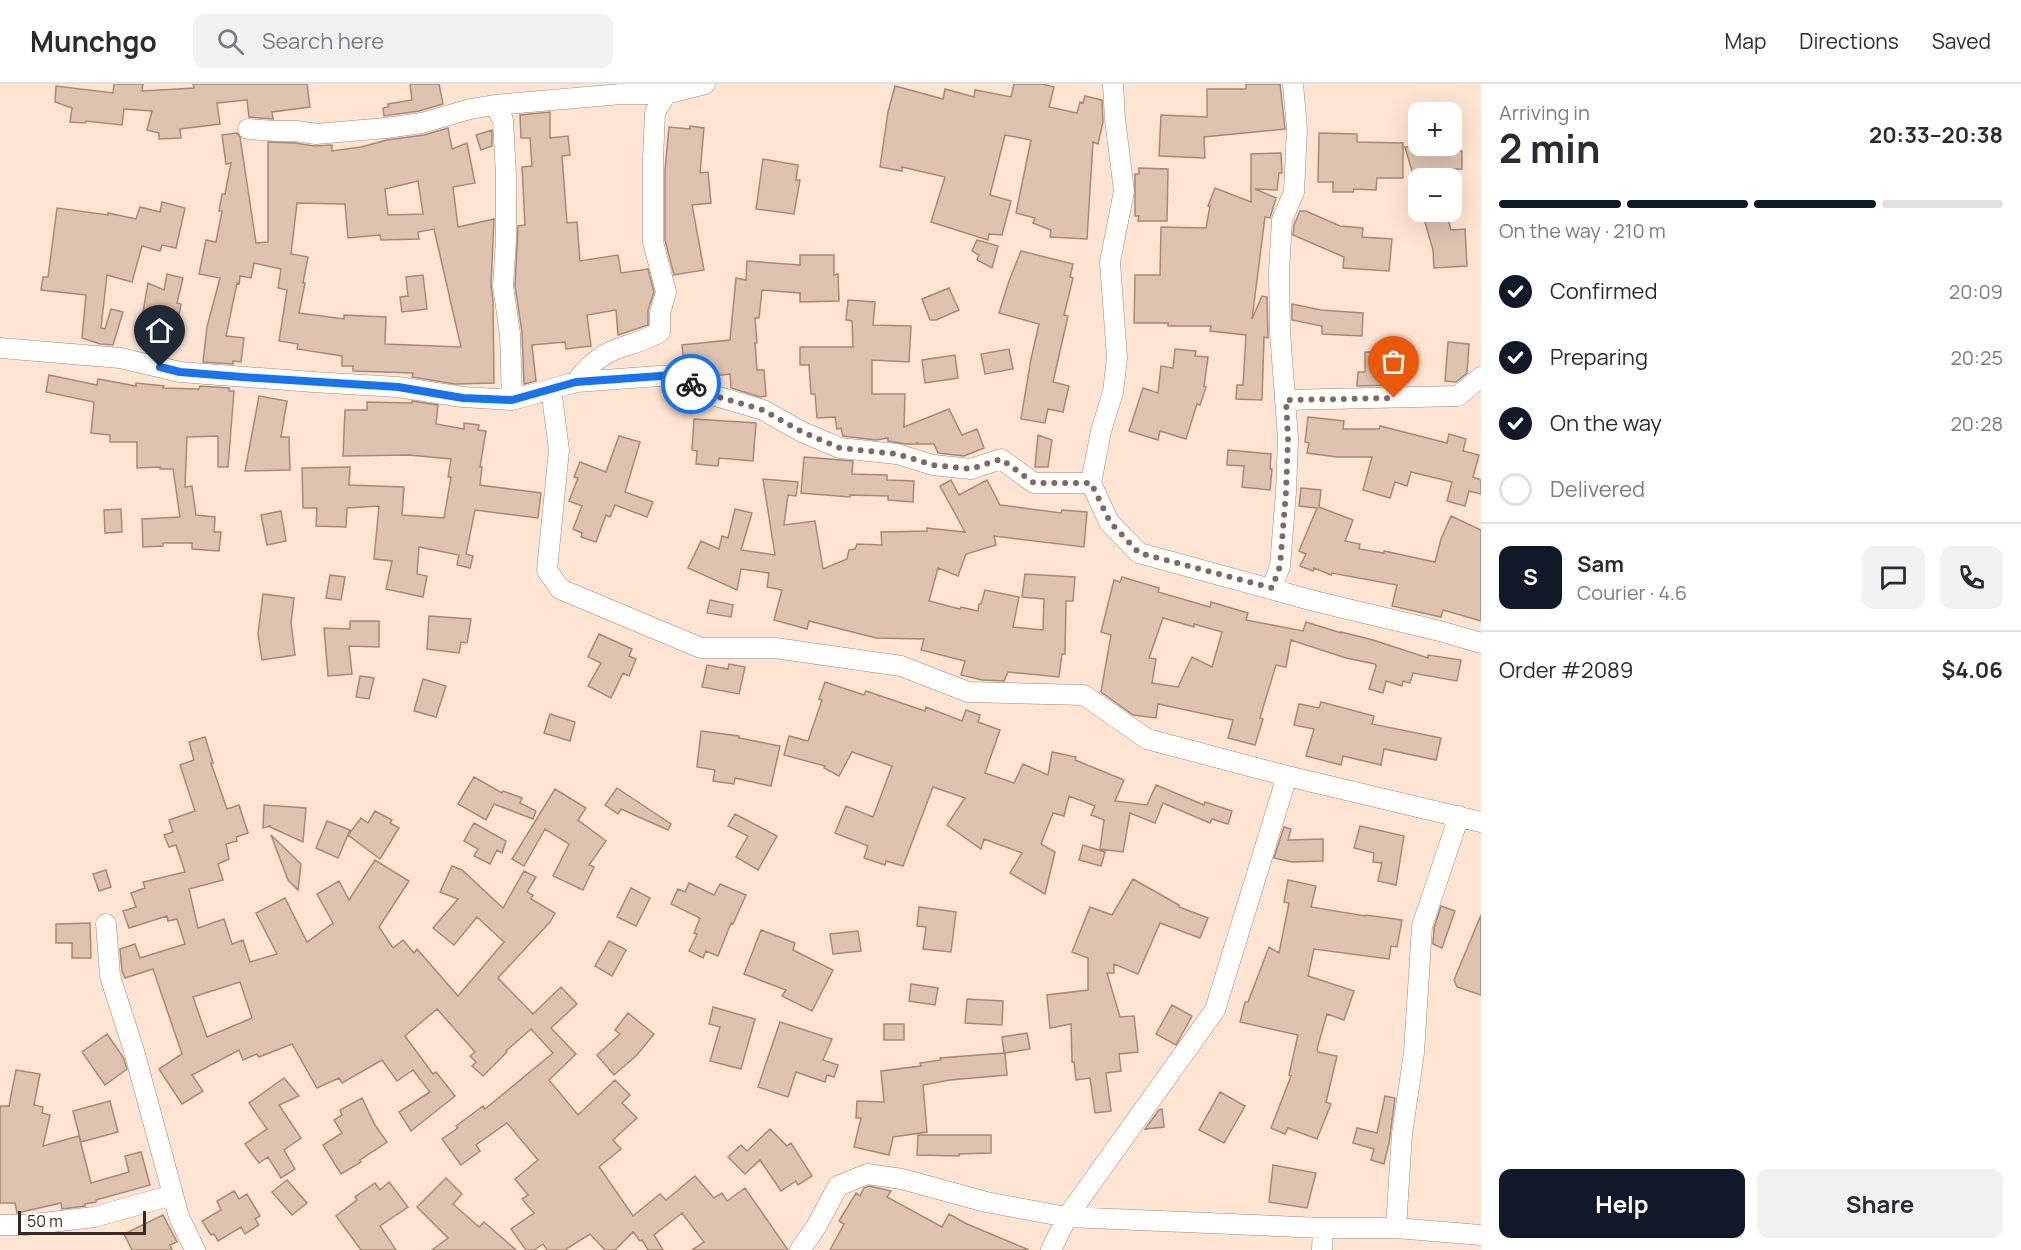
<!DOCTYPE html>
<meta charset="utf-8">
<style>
body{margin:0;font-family:Manrope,sans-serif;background:#f2f2f3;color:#2b2b33;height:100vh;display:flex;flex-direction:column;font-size:22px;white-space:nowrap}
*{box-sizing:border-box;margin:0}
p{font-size:20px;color:#7c7c81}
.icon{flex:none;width:33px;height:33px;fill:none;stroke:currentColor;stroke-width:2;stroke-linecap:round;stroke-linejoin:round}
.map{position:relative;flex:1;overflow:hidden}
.drawer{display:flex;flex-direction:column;background:#fff;width:540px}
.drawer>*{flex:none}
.controls{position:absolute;left:1408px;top:18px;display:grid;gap:12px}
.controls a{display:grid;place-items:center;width:54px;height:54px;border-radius:12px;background:#fff;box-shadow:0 6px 24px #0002;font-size:30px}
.scale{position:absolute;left:18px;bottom:15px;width:128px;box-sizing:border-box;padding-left:6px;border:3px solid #372a22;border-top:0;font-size:16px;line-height:21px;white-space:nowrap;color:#372a22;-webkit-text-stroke:4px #fff;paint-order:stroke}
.pin{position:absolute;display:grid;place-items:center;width:51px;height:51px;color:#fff;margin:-62px -26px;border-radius:50% 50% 50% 0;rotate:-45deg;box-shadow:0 0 6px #0007}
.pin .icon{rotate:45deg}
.courier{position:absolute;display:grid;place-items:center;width:60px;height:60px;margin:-30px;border:4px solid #1a73e8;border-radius:50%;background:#fff;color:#222;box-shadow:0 2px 8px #0007}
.summary em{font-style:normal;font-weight:700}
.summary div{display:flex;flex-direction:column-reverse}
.summary{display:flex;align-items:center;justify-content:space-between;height:102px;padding:0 18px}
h1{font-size:39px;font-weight:700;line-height:45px}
.bar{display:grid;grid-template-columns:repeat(4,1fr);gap:9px 6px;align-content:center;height:72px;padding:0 18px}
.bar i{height:8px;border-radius:4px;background:#e1e1e2}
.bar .current{background:#111827}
.bar p{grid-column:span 4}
.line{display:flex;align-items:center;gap:15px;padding:0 18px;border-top:2px solid #e1e1e2}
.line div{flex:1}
.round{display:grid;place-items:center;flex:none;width:63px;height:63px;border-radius:12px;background:#f2f2f3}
ol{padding:0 18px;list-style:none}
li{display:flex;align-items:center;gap:18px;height:66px}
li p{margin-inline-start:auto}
li .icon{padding:6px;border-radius:50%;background:#111827;color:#fff;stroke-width:4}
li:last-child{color:#7c7c81}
li i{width:33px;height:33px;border:3px solid #e1e1e2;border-radius:50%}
.cta{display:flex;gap:12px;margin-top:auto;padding:12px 18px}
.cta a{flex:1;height:69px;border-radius:12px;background:#111827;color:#fff;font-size:24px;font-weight:700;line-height:69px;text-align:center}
.cta a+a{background:#f2f2f3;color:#2b2b33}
header{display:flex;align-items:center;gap:36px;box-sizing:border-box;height:84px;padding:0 30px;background:#fff;border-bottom:2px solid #e1e1e2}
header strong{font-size:28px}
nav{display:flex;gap:33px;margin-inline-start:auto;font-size:21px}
.search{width:420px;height:54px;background:#f2f2f3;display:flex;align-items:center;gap:15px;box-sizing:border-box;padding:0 21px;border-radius:12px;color:#7c7c81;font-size:22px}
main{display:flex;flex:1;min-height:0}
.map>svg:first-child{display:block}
.building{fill:#dfc3b1;stroke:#a88975;stroke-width:1.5;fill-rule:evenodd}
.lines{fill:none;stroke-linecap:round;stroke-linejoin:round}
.street-casing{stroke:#a58673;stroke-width:21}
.street{stroke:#fff;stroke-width:20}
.done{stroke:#7d6b60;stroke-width:6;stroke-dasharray:0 10.8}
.route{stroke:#1a73e8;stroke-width:8}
</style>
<header>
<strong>Munchgo</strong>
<div class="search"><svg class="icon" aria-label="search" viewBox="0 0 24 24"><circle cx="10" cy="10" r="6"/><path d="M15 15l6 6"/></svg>Search here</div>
<nav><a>Map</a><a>Directions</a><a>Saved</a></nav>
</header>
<main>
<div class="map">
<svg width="1481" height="1166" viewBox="0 0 1481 1166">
<rect width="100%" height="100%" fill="#fee4d2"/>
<path class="building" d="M114 0H143L142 7 194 4 193 0H307L310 23 272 28 273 35 249 33 247 16 217 19 220 40 180 45 181 54 159 55V49L147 46 152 27 124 25 122 41 86 37 85 39 70 38 72 24 55 18 56 2 113 9Z
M410 0H439L443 20 419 27 384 32 383 24 388 23V20L412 16Z
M1014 0H1042L1054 3 1049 23 1077 29 1080 18 1083 19 1085 12 1102 16 1103 38 1098 60 1093 58 1087 155 1050 153 1051 146 1033 139 1035 134 1016 129 1031 56 1005 51 990 111 1011 117 1002 151 989 150 988 156 931 138 945 93 902 83V87L880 83 888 28 895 2 943 15 945 5 974 13 975 6 1011 13Z
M1246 0H1280L1285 45 1204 53 1205 74 1159 72 1161 31 1207 33V5H1246Z
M550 28V54L568 52 570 71 562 72 567 139 577 138 580 177 618 171 621 189 648 185 654 208 648 226V241L618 251 616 226 587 231 591 262 566 265 565 258 532 261 536 297 524 300 522 248 515 202 518 142 525 141 522 83 532 82 530 54H521L520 31Z
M690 42 704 44 700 89 708 88 711 119 692 121 704 186 674 191 665 156V86L669 43 690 45Z
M448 44 452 65 467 59 475 99 453 103 458 143 494 135 491 201 493 217 494 299 455 300 412 293 413 289 353 287V282H342V272L297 265 298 260 279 257 287 206 278 204 281 185 254 179 251 194 240 192 239 200 237 199 226 252 244 254 241 278 233 277V280L203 278 207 243 220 194 199 190 206 156 216 158 222 127H219L222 110H225L231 79 226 80 222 51 237 49 240 53 256 159 268 158V58L295 59 314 62 332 61V67L361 63 387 56 424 51ZM418 97 423 130 388 131 385 105ZM297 119 345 120 348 154 380 151 381 156 419 155 418 148 434 145 461 263 385 260 386 233 344 231V235L299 229 305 199H303L308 173 291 170Z
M492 46V62L481 66 476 51Z
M1319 49 1357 50V58L1403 59V94H1377L1376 106 1354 105 1353 108H1333V98H1318Z
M1431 62H1455V67H1462V85H1443L1445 94H1414L1405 63Z
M1281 69 1282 89H1279L1277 106 1255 105 1276 114 1270 134 1265 133 1252 235 1262 212 1267 213 1268 254 1264 253 1262 316 1236 315 1237 301H1243L1246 251 1210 247 1211 242H1168V239H1134L1135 191H1160L1161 143 1206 144 1210 122H1208L1215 104 1251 118V70Z
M763 75 798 81 796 96H800L794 130 756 125Z
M1139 84 1168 85 1167 137H1138L1139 132H1135V90H1139Z
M162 118 185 124 176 164 162 161 160 167 142 162 132 198 107 191 101 244 105 245 111 225 123 228 113 261 100 260 82 254 86 211 41 206 43 193H48L57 124 108 131V129L136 135 140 123 160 128Z
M1300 127H1306L1340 142 1363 144 1362 153 1392 155 1389 187 1343 184 1344 173 1293 151 1294 141Z
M1422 128H1446L1451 146 1465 145 1467 182 1434 184 1433 166Z
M977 156 998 162 992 184 977 176 979 171 972 167Z
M1021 167 1073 180 1070 193 1073 194 1064 231 1068 232 1053 298 1069 302 1063 328 1048 325 1045 339 1021 335 1031 275 1039 240 999 229 1009 197Z
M800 171H834V191L838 190 839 217 800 218V209L762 206 759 234H755L757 259H755L757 286H764L766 312 760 313 731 304 730 290 714 292 713 289 700 291 684 283 682 261 730 256 736 194 746 196 747 177 800 181Z
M167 190 183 194 177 219 181 220 173 262 154 258 159 231 143 228 148 199 164 206Z
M423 191 427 225 402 228 400 213 408 212 406 193Z
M949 204 959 226 936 236H930L922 215Z
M848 216 875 218 873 241 911 242 909 278 872 276V310H905L904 343 949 325 962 351 977 345 984 364 964 372 938 369 934 360H917V358V360H906L888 357V354L876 356 843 352 841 344 837 345 835 333 817 334 815 310H811L809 281H800V263H853L852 237 846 236Z
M1292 220 1321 226 1363 229 1362 252 1322 250V242L1292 236Z
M1448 258 1469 260 1467 289 1456 298 1445 297Z
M1009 265 1013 285 985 290 981 270Z
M1175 265 1196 267 1195 272 1208 273 1204 302 1206 303 1200 321 1197 320 1186 355 1160 347 1158 356 1129 347 1143 304 1158 309 1161 282 1173 284Z
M1365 268H1395V301L1357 302 1358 288H1365Z
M955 271 958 294 925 299 922 276Z
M49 291 97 301 98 295 136 302V299L164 302 163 304 199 305 200 302 229 304V307H234L228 383H218V352L187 353 185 403 192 402 196 431 215 433 214 448H221L219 467 192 465V459H163V462L143 463 142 435 180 433 173 385H160V383L137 384V358H110V351L91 349 94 318 46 308Z
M259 312 287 317 281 353H289L290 386 245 387Z
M412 317 438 321 436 340 464 345V339L479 341 478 346 486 347 480 383H482L480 401 541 409 538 434 475 426 466 470 473 472 470 484 457 481 459 471 419 463 417 490 427 492 423 513 386 505 392 477 374 475 379 422 347 424 346 443 316 442 317 424H303L302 384 350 383 349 401 404 403 402 431 444 434 451 393H448L451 375 409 371 343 372 345 326H367V318L412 319Z
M1308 333 1344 337 1343 345H1379L1380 342 1447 359 1449 350 1466 355 1463 367 1479 371 1473 393 1481 396V410L1469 407 1465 422 1447 417 1452 398 1411 388 1407 402 1395 398 1390 414 1363 406 1372 373H1337L1307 369 1309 359 1305 358Z
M694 335 756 339 753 377 719 374 718 382 696 380 697 367 692 366Z
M1038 351 1052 356 1048 383H1035Z
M619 352 640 358 625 408 653 418 647 433 615 421 610 433 606 431 596 458 581 453 582 449 573 445 582 422 569 417 578 394 574 393 580 378 606 388Z
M1228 366 1271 370 1270 385H1272L1270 406 1242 403 1244 382 1227 381Z
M804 373 853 377 852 390 887 391V396L914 397 913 418 888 416V412L850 411V413L801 409Z
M763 395 798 398 796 412 788 411 784 441 815 437 823 485 847 475 849 466 855 465 857 460 882 461 881 448 927 447V444L965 448 940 402 951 396 959 411 987 396 1000 421 1061 429 1062 426 1087 428 1084 463 994 452 996 461 966 470 958 492 938 484 929 517 960 525 961 523 978 527 979 520H981L985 506 1019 513 1013 543 1043 546 1044 515 1022 513 1025 490 1075 493 1073 517H1066L1065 570H1062L1059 593 1008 588 1004 597 982 596 961 591 965 577 921 566 924 555 876 554 809 537 807 545 774 536 782 506 767 503 769 489 741 485 737 506 688 484 701 457 719 465 722 452 728 454 735 425 752 429 741 466 775 471Z
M1301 404 1321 406 1319 423 1353 436 1345 457 1360 460 1359 465 1384 469V467L1435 478 1441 455 1451 432 1481 446V537L1443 526 1441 533 1392 522 1397 501 1332 489 1331 491 1314 484 1313 487 1300 482 1306 470 1299 467 1317 424 1299 422Z
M121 425 122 448 105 449 104 426Z
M281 427 286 457 267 461 261 431Z
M330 491 345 493 341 516 326 514Z
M1122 493 1159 504 1158 508 1210 523 1211 518 1248 529 1246 536 1303 547 1306 538 1341 549V548L1373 556 1428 574V571L1461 576 1457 597 1413 589 1410 599 1403 597 1402 602 1386 597 1383 609 1369 605 1376 582 1375 580 1346 574 1291 556 1286 583 1276 581 1260 634 1263 635 1255 661 1228 654 1233 636 1158 620 1156 634 1133 631 1101 608 1111 551 1101 548 1114 496 1120 498ZM1163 534 1194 543V540L1222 548 1212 583 1192 573 1178 603 1152 599 1156 575 1149 574Z
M263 510 294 514 291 539 295 571 262 576 258 550Z
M710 516 733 521 731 533 707 529Z
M429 532 471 535 467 559 461 558 459 569 427 565Z
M350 537H379V563L349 562 352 590 328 592 324 544 350 545Z
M599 550 632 565 629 572 636 575 629 592 623 589 611 614 588 602 601 579 588 573Z
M729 580 745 583 739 610 702 603 707 581 728 585Z
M360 592 374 594 369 615 356 613Z
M423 595 446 602 436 633 414 627Z
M825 598 864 611 866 607 925 627 926 623 962 637 966 626 980 631 978 638 1000 646 985 689 1014 699 1023 680 1048 691 1052 668 1076 673 1075 676 1124 696 1115 717 1147 721 1156 701 1204 721 1205 718 1232 727 1228 740 1212 735 1210 739 1163 719 1155 739 1130 729 1123 768 1100 765 1104 736 1091 731 1095 722 1069 712 1064 732 1053 729 1041 760 1055 768 1045 810 1010 789 1022 769 984 755 981 765 947 741 965 714 933 703 903 782 886 777 885 781 864 774 868 762 835 749 846 722 873 733 892 682 852 668 839 692 824 684 825 682 784 671 789 652 808 657 822 616 819 615Z
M1321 618 1374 632 1372 640 1441 654 1436 676 1384 665 1381 681 1343 672 1341 681 1306 672 1314 645 1294 641 1299 620 1319 624Z
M550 630 575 638 570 657 544 649Z
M701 647 739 652V654L780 662 771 702 735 694 734 700 713 697 715 686 697 683Z
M205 653 213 679H211L227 725 239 721 248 749 236 753 237 757 226 760 229 775 218 780 223 796 189 805 198 844 224 835 232 860 243 856 250 878 277 870 256 829 285 814 307 858 333 839 317 810 339 797 349 816 375 776 409 797 379 843 393 864 403 856 414 869 417 865 458 912 504 858 477 833 454 861 433 844 458 815 440 808 452 782 462 786 503 824 524 787 536 793 527 808 533 811 531 815 555 829 550 838 498 894 533 930 561 903 577 920 551 944 576 970 549 996 578 1031 615 996 630 1011 622 1019 637 1034 613 1056 621 1065 599 1083 602 1087 633 1132 660 1110 666 1116 695 1092 714 1114 722 1109 727 1117 745 1104 788 1166H692L704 1158 682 1129 654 1151 663 1166H648L642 1156 640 1157 633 1148 615 1166H605L590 1150 565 1166H547L543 1160 534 1166H526L511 1145 534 1129 522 1115 528 1111 515 1095 538 1076 507 1039 476 1061 480 1067 461 1081 442 1055 458 1044 456 1042 483 1022 485 1025 553 969 531 945 506 967 507 968 483 992 472 982 476 978 470 972 475 968 437 925 405 952 433 990 436 988 455 1012 411 1047 399 1028 430 1008 413 986 397 997 382 976 342 999 339 994 317 1004 292 960 259 973 257 970 243 976 239 966 192 991 203 1007 182 1020 159 985 182 970 153 885 125 894 122 887 120 865 135 860 140 874 185 860 177 835 168 837 167 832 129 844 123 827 136 823 131 809 145 804 143 798 185 788 176 761 169 763 164 751 173 748 169 736 195 727 180 681 194 676 189 658ZM240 898 252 934 207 953 193 913Z
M474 693 502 709 503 707 522 714 520 719 536 727 533 735 494 720 486 736 458 720Z
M617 704 671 740 668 746 621 725 618 730 605 721Z
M555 705 586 724 578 736 606 757 589 781 594 783 583 806 553 792 569 760 545 745 524 782 512 775Z
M264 721 306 724 303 758 270 743V742L263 744Z
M375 727 392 736 390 739 399 744 380 775 348 751 361 734 368 739Z
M735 730 777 752 758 786 736 773 748 752 728 742Z
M327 737 350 746 338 774 316 764Z
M474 739 506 757 502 769 497 766 490 780 474 772 478 765 464 757Z
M1360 742 1404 752 1396 801 1378 797 1382 779 1373 778 1374 769 1354 764Z
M1284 743 1291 745 1288 756 1323 755V777L1292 778 1274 774Z
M271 751 301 780 298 806 288 796Z
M1083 761 1105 768 1101 782 1079 776Z
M106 786 111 803 99 807 93 790Z
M1133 795 1179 821V823L1208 834 1200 854 1160 839 1138 890 1114 880V889H1107L1120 933 1134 932 1138 968 1119 970 1121 987 1106 989 1111 1027 1095 1029 1090 994 1076 996 1074 978H1072L1071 940 1050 944 1047 911 1088 906V874L1072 868 1090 823 1112 831Z
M1288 796 1316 802 1311 823 1365 832 1366 831 1402 836 1397 863 1391 862 1389 875 1314 865 1308 892 1354 907 1344 936 1327 930 1317 965 1318 968 1337 972 1326 1018 1331 1020 1317 1055 1288 1044 1285 1050 1271 1044 1291 992 1289 991 1298 951 1240 938 1245 918H1248L1269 863 1279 869 1289 819 1284 818Z
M689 799 714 811 720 800 746 811 733 840 731 839 718 872 706 867 703 874 689 867 697 850 694 849 700 834 671 820 678 805 685 808Z
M631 804 650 814 636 842 617 833Z
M1441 822 1455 827 1442 864 1433 860 1434 844Z
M919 823 956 828 951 868 923 865 926 843 917 842Z
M1481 831V911L1457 903 1454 896Z
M90 839 91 874H72V859H56V840Z
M761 846 795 859 793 866 833 886 812 927 782 912 786 906 744 890Z
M858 847 861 867 833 870 830 850Z
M609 857 626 866 612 892 595 882Z
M911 900 938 904 935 921 909 917Z
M967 915 1003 917 1002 941 965 939Z
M1172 921 1192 932 1176 961 1156 950Z
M713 923 755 935 741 985 710 977 720 943 709 940Z
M628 929 654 950 637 971 614 991 597 971 620 950 615 946Z
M780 938 832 955 823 976 838 981 834 993 827 991 825 998 796 988 788 1013 758 1003Z
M884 940H904V956H884Z
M1027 949 1030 965 1005 969 1007 991 950 996 923 1001 927 1048 893 1053 889 1071 854 1063 861 1034H856L857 1017 884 1018 881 987 921 982 920 979 941 976 940 974 1004 969 1002 953Z
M107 950 123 973 127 985 105 1001 82 968Z
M16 986 40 990 34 1021 43 1023 42 1029 50 1031 43 1062 79 1052 91 1099 129 1088 125 1072 141 1068 150 1101 96 1116V1118L85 1120V1122L62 1125 61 1119 17 1129 15 1119H0V1022H9Z
M284 994 299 1012 279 1021 301 1054 284 1066 295 1085 281 1094 268 1073 259 1079 245 1060 267 1045 249 1019Z
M1220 1008 1245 1022 1224 1059 1199 1046Z
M1385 1012 1395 1014 1389 1059 1384 1080 1371 1076 1374 1065 1353 1059 1357 1044 1377 1049Z
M362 1014 375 1041 387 1058 360 1076 361 1078 341 1090 323 1061 342 1049 334 1036 342 1031 340 1026Z
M110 1017 118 1048 81 1058 73 1027Z
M1162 1025 1164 1043 1145 1045 1159 1026Z
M770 1045 787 1062 791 1059 812 1092 798 1101 796 1097 781 1107 760 1076 745 1090 728 1073 741 1061 747 1067Z
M918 1051H991V1069L959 1070V1072L917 1071Z
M1273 1081 1316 1089 1307 1124 1269 1118Z
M446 1094 462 1110 453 1120 479 1143 484 1138 516 1166H432L448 1154 417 1123Z
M287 1096 307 1119 292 1131 272 1108Z
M389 1098 408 1123 380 1142 396 1166H361L336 1132 357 1116 355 1113 375 1099 380 1106Z
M869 1102 891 1107 887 1113 942 1143 949 1130 967 1140 1029 1166H830L844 1140 839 1137 856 1109 860 1112 864 1104Z
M234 1107 239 1115 247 1110 260 1132 255 1135 259 1141 245 1150 241 1143 218 1157 214 1150 211 1151 202 1137 221 1126 217 1117Z
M163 1131 177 1158 170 1161 172 1166H132L124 1150Z"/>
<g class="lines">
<defs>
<path id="street" d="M495 21 503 36 506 91V157L503 202 510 250 512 316
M248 45 277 47H296L316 50 386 44 422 39 470 25 495 21 621 10H666
M0 264 120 274 180 288 313 298 398 303 463 313 512 316 576 298 674 291 712 311 763 326 802 348 840 364 897 370 933 381 971 385 1001 375 1034 399H1091L1109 438 1139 469 1318 518 1440 547 1481 559
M576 298C588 281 605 268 625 262 638 258 648 255 660 248V229L666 208 653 158V76L655 28 666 10 705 0
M551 305 559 366 547 486 560 505 701 564H775L901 582 968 608 1084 611 1147 655 1287 692 1481 738
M1286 316 1458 312 1481 293
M1091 399 1101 347 1113 308 1117 274 1110 178 1124 107 1115 35 1113 0
M1272 504 1280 482 1286 408 1288 354 1280 248 1279 188 1282 136 1294 108 1297 45 1293 0
M106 840 110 892 134 967 179 1133 195 1166
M0 1141H26L94 1133 173 1111
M1396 1144 1402 1050 1414 969 1422 842 1459 732
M800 1166 816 1143 838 1102 867 1090 902 1095 986 1118 1067 1133 1323 1144H1396L1481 1151
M1051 1166 1067 1133 1215 926 1287 692
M1322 1166 1323 1144"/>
</defs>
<use href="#street" class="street-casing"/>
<use href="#street" class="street"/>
</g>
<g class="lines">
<path class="done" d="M691 300 712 311 763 326 802 348 840 364 897 370 933 381 971 385 1001 375 1034 399H1091L1110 438 1139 469 1272 504 1280 482 1286 408 1288 354 1286 316 1394 314"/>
<path class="route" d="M160 283 180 288 242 293 398 303 463 314 512 316 576 298 674 291 691 300"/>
</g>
</svg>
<div class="controls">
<a>+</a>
<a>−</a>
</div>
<div class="scale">50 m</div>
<div class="pin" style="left:1394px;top:314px;background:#ea580c"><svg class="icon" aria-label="bag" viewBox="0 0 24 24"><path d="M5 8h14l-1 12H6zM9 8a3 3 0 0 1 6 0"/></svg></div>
<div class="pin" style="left:160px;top:283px;background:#1f2937"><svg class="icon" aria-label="home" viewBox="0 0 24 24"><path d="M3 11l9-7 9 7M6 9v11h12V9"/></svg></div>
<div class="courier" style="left:691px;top:300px"><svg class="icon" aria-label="bike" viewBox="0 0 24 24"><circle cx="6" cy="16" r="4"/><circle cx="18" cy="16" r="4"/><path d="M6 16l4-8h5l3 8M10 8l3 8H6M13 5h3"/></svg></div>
</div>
<section class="drawer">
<div class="summary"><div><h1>2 min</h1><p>Arriving in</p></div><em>20:33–20:38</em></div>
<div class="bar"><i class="current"></i><i class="current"></i><i class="current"></i><i></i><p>On the way · 210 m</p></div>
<ol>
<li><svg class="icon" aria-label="check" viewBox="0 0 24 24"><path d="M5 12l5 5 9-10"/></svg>Confirmed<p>20:09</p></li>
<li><svg class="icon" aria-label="check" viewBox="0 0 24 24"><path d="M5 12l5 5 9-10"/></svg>Preparing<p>20:25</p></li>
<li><svg class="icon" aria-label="check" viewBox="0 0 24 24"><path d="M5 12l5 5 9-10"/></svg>On the way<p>20:28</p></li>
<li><i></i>Delivered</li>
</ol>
<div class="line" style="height:108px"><b class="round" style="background:#111827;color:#fff">S</b><div><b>Sam</b><p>Courier · 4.6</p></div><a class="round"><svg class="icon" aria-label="chat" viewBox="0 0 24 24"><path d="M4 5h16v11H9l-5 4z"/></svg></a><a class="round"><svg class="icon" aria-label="phone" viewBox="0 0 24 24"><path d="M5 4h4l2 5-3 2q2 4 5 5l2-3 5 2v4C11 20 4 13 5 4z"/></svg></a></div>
<div class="line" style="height:78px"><div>Order #2089</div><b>$4.06</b></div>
<div class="cta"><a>Help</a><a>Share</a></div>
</section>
</main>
